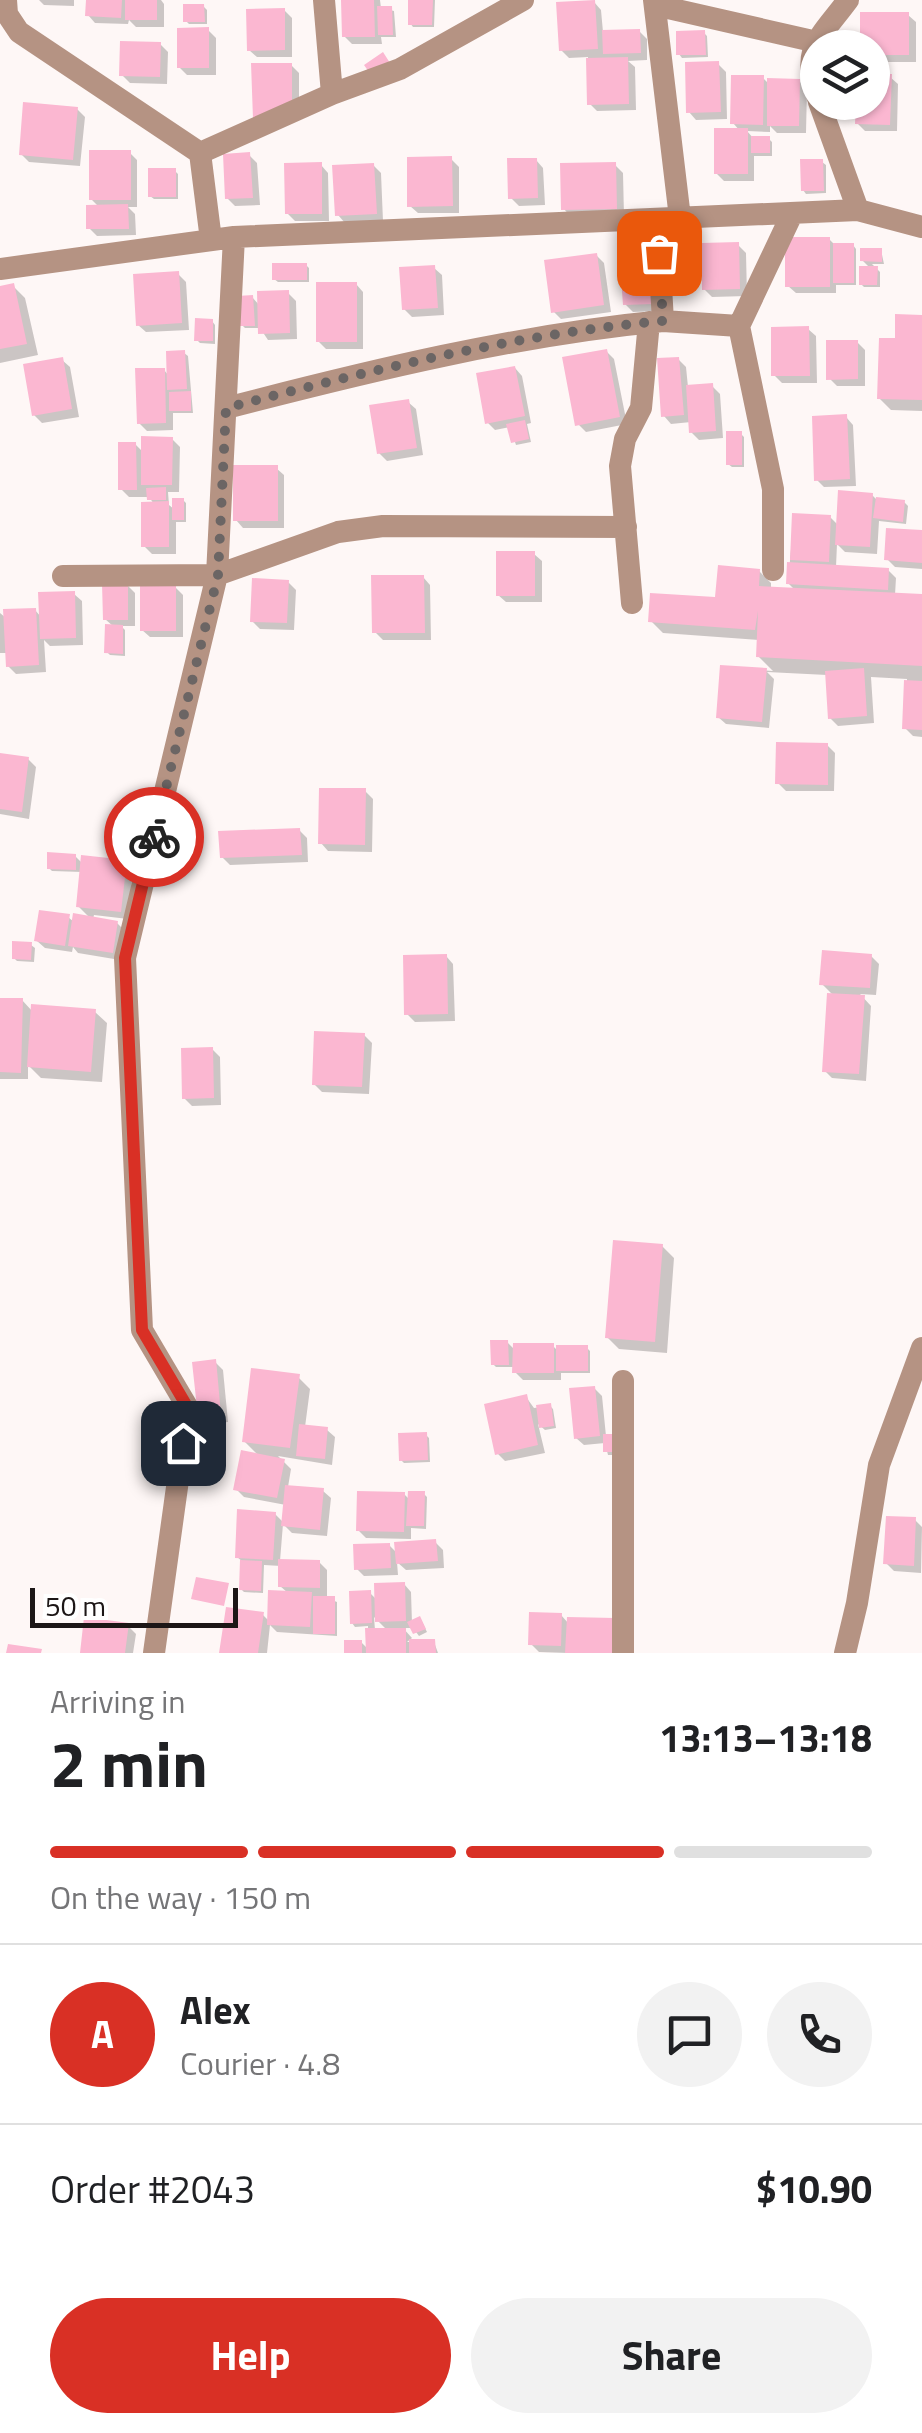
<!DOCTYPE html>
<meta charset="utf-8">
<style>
body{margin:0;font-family:"Titillium Web",sans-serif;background:#f2f2f2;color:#202124;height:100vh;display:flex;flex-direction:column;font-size:38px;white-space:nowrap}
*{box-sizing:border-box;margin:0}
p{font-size:32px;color:#757577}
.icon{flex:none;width:55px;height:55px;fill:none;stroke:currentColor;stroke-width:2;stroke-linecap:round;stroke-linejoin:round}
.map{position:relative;height:1653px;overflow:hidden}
.drawer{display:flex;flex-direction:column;background:#fff;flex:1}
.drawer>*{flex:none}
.tools{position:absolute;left:800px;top:30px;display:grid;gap:20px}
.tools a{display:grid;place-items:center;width:90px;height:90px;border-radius:50%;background:#fff;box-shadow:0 2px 8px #0004;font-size:50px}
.scale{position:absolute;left:30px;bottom:25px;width:208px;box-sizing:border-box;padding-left:10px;border:5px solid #1c1616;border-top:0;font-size:28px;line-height:35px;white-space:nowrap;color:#1c1616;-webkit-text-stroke:8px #fff;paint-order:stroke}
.pin{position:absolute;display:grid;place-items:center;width:85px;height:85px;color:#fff;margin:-42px;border-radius:20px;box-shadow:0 5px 15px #0006}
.courier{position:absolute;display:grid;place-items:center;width:100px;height:100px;margin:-50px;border:8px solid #d93025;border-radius:50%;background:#fff;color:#222;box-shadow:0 2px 12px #0007}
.overview em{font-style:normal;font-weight:700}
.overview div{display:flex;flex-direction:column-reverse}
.overview{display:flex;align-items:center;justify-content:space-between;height:170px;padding:0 50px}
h1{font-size:65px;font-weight:700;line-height:75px}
.bar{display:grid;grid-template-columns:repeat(4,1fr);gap:15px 10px;align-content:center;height:120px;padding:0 50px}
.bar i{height:12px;border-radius:8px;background:#e0e0e0}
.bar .selected{background:#d93025}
.bar p{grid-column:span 4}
.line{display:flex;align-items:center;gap:25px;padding:0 50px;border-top:2px solid #e0e0e0}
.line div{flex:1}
.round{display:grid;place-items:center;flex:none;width:105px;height:105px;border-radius:52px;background:#f2f2f2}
.primary-button{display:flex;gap:20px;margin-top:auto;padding:20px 50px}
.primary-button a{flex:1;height:115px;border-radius:60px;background:#d93025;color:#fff;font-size:40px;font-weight:700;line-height:115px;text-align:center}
.primary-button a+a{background:#f2f2f2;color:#202124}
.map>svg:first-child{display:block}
.shadow{fill:#0003;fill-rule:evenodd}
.building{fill:#fbb7d1}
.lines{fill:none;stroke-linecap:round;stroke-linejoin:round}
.street{stroke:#b59383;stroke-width:22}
.done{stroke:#6b6564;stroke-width:10;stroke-dasharray:0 18}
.route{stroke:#d93025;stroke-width:12}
</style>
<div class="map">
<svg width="922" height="1653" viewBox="0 0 922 1653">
<rect width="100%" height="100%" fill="#fef7f6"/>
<path class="shadow" d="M39 0H74V6L44 5Z
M88 0H161L164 4V27H136L129 20 128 24 95 23 88 15Z
M343 0H380L381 8 394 11 396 37H381L382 44H352L344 36Z
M411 0H435L434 27H413L410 23Z
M594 2 601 10 603 32 639 31 647 39V60L628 61 635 67 636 110 597 111 589 103 588 57 569 58 561 50Z
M203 6 207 10V24H189L186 21Z
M284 10 292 18V57H257L249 50Z
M908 15 916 22V62H872V48Z
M208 30 216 38V75H187L179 67Z
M704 33 707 36 708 57 682 58 679 54Z
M160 44 168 52 167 84 130 83 122 75Z
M825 45 855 46 857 48H825Z
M718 64 726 72 727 119 696 120 689 112Z
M291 65 299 73V109L254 66Z
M890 77 898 84 897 131H865L857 123Z
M763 78 770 85 799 81 807 89 806 133H777L770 126V132L747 131 754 139H769L772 142V156H754V181H724L716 173 740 131 733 123Z
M77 109 85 117 80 166 29 162 21 154Z
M130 153 137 160V207H128L135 214 136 235 97 236 89 228 99 207 91 199Z
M249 155 257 163 260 205 235 206 227 198Z
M451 159 459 167V213H418L410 206Z
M536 160 543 168 545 205 519 206 511 198Z
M822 162 826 165V193L806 194 803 190Z
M321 165 328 173 329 221H295L287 213Z
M373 165 381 173 383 221 345 223 338 215Z
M615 165 623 173 624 216 571 217 564 209Z
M175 171 178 174V199H154L150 196Z
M829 239 835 245H853L856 249V285H836V293H796L788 286Z
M738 245 746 253 747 296 712 297 704 289Z
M881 250 884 264H872L880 272V287H864L861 284 870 268 862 260Z
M596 255 604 263 611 312 561 319 554 312Z
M306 265 309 268V282H278L274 279Z
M434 268 442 275 444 315 412 317 404 309Z
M178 274 186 282 189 330 146 332 138 325Z
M658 274 660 311 633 312 625 304Z
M356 284 363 292V349H326L318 341Z
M13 286 25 298 38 355 0 363V289Z
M288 293 296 301 297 339 268 340 260 328H245L242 325 252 297 260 306Z
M922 317V411L891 410 879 398 897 341Z
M212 321 215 325V344L200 343 197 340Z
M808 329 816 336 817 383H782L774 375Z
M857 342 865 350V386H837L829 378Z
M606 351 614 359 627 424 586 432 578 424Z
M184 353 188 356 193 413H173V430L147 431 139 423 164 370 169 376Z
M678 359 686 367 688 387 712 386 720 394 723 438 699 440 691 432V422L671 424 664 416Z
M62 360 70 367 79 417 42 423 34 415Z
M515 368 522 376 531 423 527 424 531 442 516 445 510 427 495 430 487 422Z
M408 402 416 409 423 455 387 461 379 453Z
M846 417 853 425 856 486 824 487 817 480Z
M741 434 744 437V467H732L728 464Z
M172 439 180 447 179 492H168L169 505 175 510 183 500 186 503V522H176V554H152L144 546 154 504 149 497H129L121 489 135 444 144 453Z
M276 468 284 475V528H243L236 520Z
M872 495 876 499 904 502 908 506 906 524 879 521 877 554 845 552 837 544 836 567 888 570 896 578 895 595 922 596V737L913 736 905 728 907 679 871 677 874 723 838 726 830 718 827 675 767 672 774 679 769 728 726 724 718 717 722 667 773 671 758 656 759 640 663 633 651 621 717 600 759 571 771 583V589L795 590 788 583 794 515 830 517 838 525Z
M922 532V569L895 567 887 559Z
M534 554 542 561V602H506L498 595Z
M423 577 430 585 431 640H383L375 632Z
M288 582 296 590 294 630 260 629 252 621Z
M127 585 135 593V626H121L125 630V656L110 655 107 652 114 627 105 619Z
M175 587 183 595V637H150L142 630Z
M74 594 82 601 83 645 50 646 44 640 46 672 16 674 8 666 7 653H0V613L6 618 35 610 41 617Z
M827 745 835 753 834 791H786L778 783Z
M0 755 28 759 36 767 29 819 0 814Z
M365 791 373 799 372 852 328 851 321 843Z
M299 830 307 838 308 862 230 865 222 857Z
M75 856 83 864 125 862 133 870 128 919 94 915 93 919 117 923 125 931 120 960 78 953 73 947 72 952 45 948 37 941 68 917 74 922 91 919 79 907 82 872 52 871 49 868Z
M31 945 35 948 34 962 17 961 14 958Z
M446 956 453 964 455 1021 415 1022 407 1014Z
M871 956 879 964 876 995 860 994 871 1006 866 1081 832 1078 825 1071 833 995 822 984Z
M0 1000H22L33 1012H95L107 1023 102 1082 41 1078 28 1065V1079H0Z
M364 1035 372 1043 369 1094 322 1092 314 1084Z
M212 1049 220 1057 221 1105 192 1106 184 1098Z
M662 1246 674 1258 667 1353 619 1349 607 1337Z
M507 1342 515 1350 553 1346 559 1352 587 1348 590 1351V1373H561V1380H523L515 1372V1367H496L493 1364Z
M215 1362 223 1370 228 1422 208 1424 200 1416Z
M298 1377 310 1389 305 1427 327 1430 335 1437 332 1465 278 1456 291 1469 288 1487 323 1491 331 1498 327 1536 292 1533 283 1524 280 1561 319 1562 327 1570V1598L337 1602V1636L277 1632 270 1625 267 1653H222L263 1615 269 1621 288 1593 280 1586 281 1566 264 1565 263 1593 244 1592 241 1589 243 1562 237 1557 275 1514 284 1523 286 1505 244 1497 236 1489 259 1456 244 1441Z
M594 1388 602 1396 606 1436 619 1455H608L605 1443 584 1445 576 1438Z
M526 1397 534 1408 550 1406 553 1409 556 1428 545 1430 538 1424 545 1453 505 1461 497 1453Z
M426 1435 429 1438 430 1462 404 1463 401 1460Z
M404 1494 410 1500 424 1494 427 1497 426 1529 411 1528V1539L366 1538 358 1530Z
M915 1520 922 1527 921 1573 894 1571 886 1563Z
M435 1542 443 1550 444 1568 406 1570 397 1562 398 1575 364 1576 357 1569 389 1545 398 1554Z
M404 1584 411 1592 412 1623 422 1622 427 1632 419 1636 413 1628H403L412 1638 407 1642H434L438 1653H347L361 1642 368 1649V1626L355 1627 352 1623 370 1593 377 1600ZM374 1617 387 1630H375Z
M561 1615 569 1624 568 1653 539 1652 531 1644Z
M128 1626 136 1634 133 1653H82Z"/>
<path class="building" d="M86 0H122L121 18 85 16Z
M125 0H157V20H125Z
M341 0H374L375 37H342Z
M408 0H433L432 25H408Z
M595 0 598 49 559 51 556 2Z
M183 4H204L205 22H183Z
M377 6H392L393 35H378Z
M285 8V50L247 51 246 9Z
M860 12H909V55H872V48H860Z
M209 27V68H177V28Z
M640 29 641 53 603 54 602 30Z
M705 30 706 55H676V31Z
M120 41 161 42 160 77 119 76Z
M383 52 390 63 371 75 364 65Z
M628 57 629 104 587 105 586 58Z
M719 61 721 112 686 113 685 62Z
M251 63H292V101L253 119Z
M872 74H892L890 125 855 124 856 102H872Z
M731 75H764L763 125 730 124Z
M767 78 800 79 799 126H767Z
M23 102 78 107 73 160 19 155Z
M714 128H748V174H714Z
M751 136H770V153H751Z
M89 150H131V200H89Z
M250 152 253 198 225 199 223 154Z
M452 156 453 206 407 207V157Z
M507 158H537L538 198 508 199Z
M800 159H823L824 191H801Z
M322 162V214H285L284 163Z
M616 162 617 209 561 210 560 163Z
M374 163 377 214 335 216 332 165Z
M148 168H176V197H148Z
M128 204 129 229H86V205Z
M785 237H830V287H785Z
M739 242 740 289 702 290 701 243Z
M833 243H854V283H833Z
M860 248H882V262L860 261Z
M597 253 604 305 551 313 544 260Z
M272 263H307V280H272Z
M652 264 654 304 623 305 620 265Z
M435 265 438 308 402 310 399 267Z
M859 266H878L877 285H859Z
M179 271 182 323 136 326 133 274Z
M316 282H357V342H316Z
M14 283 27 344 0 349V286Z
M289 290 290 333 258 334 257 291Z
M253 295 255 326H239L237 296Z
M895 314 922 315V400L877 399 879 338H895Z
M195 318 213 319V341H194Z
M809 326 810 376H771V327Z
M826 340H858V379L826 380Z
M607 349 620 417 575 426 562 357Z
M185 350 187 389 167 390 166 351Z
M63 357 72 409 32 416 23 364Z
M679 357 684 415 661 417 657 358Z
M515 366 525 416 485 424 476 373Z
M135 368H165L166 423 137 424Z
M713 383 716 431 689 433 686 385Z
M191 391V411H169V392Z
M409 399 417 448 377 454 369 405Z
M847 414 850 479 814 481 812 416Z
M525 420 529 439 511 443 506 424Z
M726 431H742V465H726Z
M141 436 173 437 172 485H141Z
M118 442H136L137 490H118Z
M233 465H278V521H233Z
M166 487V500H147L146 488Z
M838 490 873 493 870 547 835 545Z
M876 497 905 500 903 522 873 518Z
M172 498H184V520H172Z
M169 501V547H141V502Z
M792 513 831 515 829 562 790 560Z
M886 528 922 530V563L884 560Z
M496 551H535V596H496Z
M787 562 889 568 888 590 786 584Z
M718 565 760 569 759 586 922 594V666L756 657 758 611 755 630 648 622 650 593 715 597Z
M371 575H424L425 633H372Z
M252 578 289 580 287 623 250 622Z
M102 583H128V620H103Z
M140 585H176V631H140Z
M75 591 76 638 40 639 38 592Z
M36 608 39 665 6 667 3 609Z
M105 624 123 625V654L104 653Z
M720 665 767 668 762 722 716 718Z
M864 668 867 716 828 719 825 671Z
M904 680 922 681V730L902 729Z
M776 742 828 743V785L775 784Z
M0 753 29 757 22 812 0 809Z
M319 788H366L365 845 318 844Z
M300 828 302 855 220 858 218 831Z
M47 852 76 854V870L47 869Z
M81 855 127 860 121 912 76 907Z
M39 910 70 914 65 946 34 941Z
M73 913 118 921 113 953 68 946Z
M12 941 32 942 31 960 12 959Z
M822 950 872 954 870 988 819 985Z
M447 954 448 1014 404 1015 403 955Z
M827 993 865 995 859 1074 822 1072Z
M0 998H23L21 1073 0 1072Z
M31 1004 96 1009 91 1072 27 1067Z
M314 1031 365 1033 362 1087 312 1085Z
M213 1047 214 1098 182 1099 181 1048Z
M613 1240 663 1244 655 1342 605 1338Z
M490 1340H508L509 1365H491Z
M513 1343H554V1373H512Z
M556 1345H588V1371H556Z
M216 1359 221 1415 198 1417 192 1362Z
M251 1368 300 1374 290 1448 242 1442Z
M595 1386 600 1436 574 1439 569 1388Z
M527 1394 538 1445 495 1455 484 1404Z
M551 1403 554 1426 539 1428 536 1405Z
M299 1424 328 1427 325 1459 296 1456Z
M427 1432 428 1460 399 1461 398 1433Z
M603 1434H617V1452H603Z
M241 1450 285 1459 277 1498 233 1490Z
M285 1485 324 1488 320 1530 281 1526Z
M357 1491 405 1492 404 1532 356 1531Z
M408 1491H425L424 1526H406Z
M237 1509 276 1512 273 1560 235 1558Z
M886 1516 916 1517 914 1566 883 1564Z
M436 1539 438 1561 396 1564 394 1542Z
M390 1543 391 1568 354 1570 353 1544Z
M278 1559 320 1560V1588L278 1587Z
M240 1560 262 1561 261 1591 239 1590Z
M196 1577 229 1583 224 1606 191 1599Z
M405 1582 406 1621 375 1622 374 1583Z
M268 1590 312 1592 310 1627 267 1625Z
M371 1590 372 1623 350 1624 349 1591Z
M313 1596H335V1634H313Z
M226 1607 264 1612 258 1653H219Z
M529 1612 562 1613 561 1646 528 1645Z
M420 1616 426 1629 413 1634 407 1622Z
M84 1617 129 1623 125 1653H80Z
M567 1617 615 1618 614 1653H565Z
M365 1628H406V1653H366Z
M409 1639H435L436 1653H409Z
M344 1640H362V1653H344Z
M8 1644 42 1649 41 1653H6Z"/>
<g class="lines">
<path class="street" d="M6 0 7 14 19 32 200 153 211 240
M324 0 332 94
M654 0 680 218
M655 5 817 42
M818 98C800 48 820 38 848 0
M819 102 858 210
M200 153 332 94 400 69 523 0
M657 219 663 321 739 326 773 489V570
M0 269 234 237 858 210 922 227
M739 326 792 214
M226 408C369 371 516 335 663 321
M63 576 217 575 338 532 383 526 626 527
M632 603 620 466 625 439 641 408 649 322
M623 1381V1653
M154 1653 188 1408 142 1330 125 958 217 575 234 237
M845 1653 857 1603 879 1465 922 1348"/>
</g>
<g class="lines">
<path class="done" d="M154 837 218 575 226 408C369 371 516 334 663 321L659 253"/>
<path class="route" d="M154 837 125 958 142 1330 188 1408 183 1443"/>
</g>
</svg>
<div class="tools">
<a><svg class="icon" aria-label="layers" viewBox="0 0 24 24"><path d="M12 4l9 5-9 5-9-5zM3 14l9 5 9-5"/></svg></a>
</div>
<div class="scale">50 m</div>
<div class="pin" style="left:659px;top:253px;background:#ea580c"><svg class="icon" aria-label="bag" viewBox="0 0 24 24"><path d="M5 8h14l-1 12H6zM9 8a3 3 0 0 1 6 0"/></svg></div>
<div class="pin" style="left:183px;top:1443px;background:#1f2937"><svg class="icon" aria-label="home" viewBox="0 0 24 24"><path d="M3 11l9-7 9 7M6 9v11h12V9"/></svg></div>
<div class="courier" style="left:154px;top:837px"><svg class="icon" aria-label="bike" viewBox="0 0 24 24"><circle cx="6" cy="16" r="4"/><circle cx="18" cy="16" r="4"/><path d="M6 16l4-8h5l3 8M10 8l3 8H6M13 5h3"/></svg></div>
</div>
<section class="drawer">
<div class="overview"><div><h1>2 min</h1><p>Arriving in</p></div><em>13:13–13:18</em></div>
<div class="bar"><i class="selected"></i><i class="selected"></i><i class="selected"></i><i></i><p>On the way · 150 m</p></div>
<div class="line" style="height:180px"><b class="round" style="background:#d93025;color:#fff">A</b><div><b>Alex</b><p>Courier · 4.8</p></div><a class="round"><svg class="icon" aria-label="chat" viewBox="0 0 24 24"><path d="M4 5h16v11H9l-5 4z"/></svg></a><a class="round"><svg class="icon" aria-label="phone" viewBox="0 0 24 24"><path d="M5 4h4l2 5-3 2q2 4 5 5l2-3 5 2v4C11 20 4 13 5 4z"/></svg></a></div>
<div class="line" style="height:130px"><div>Order #2043</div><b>$10.90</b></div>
<div class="primary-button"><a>Help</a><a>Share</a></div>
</section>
